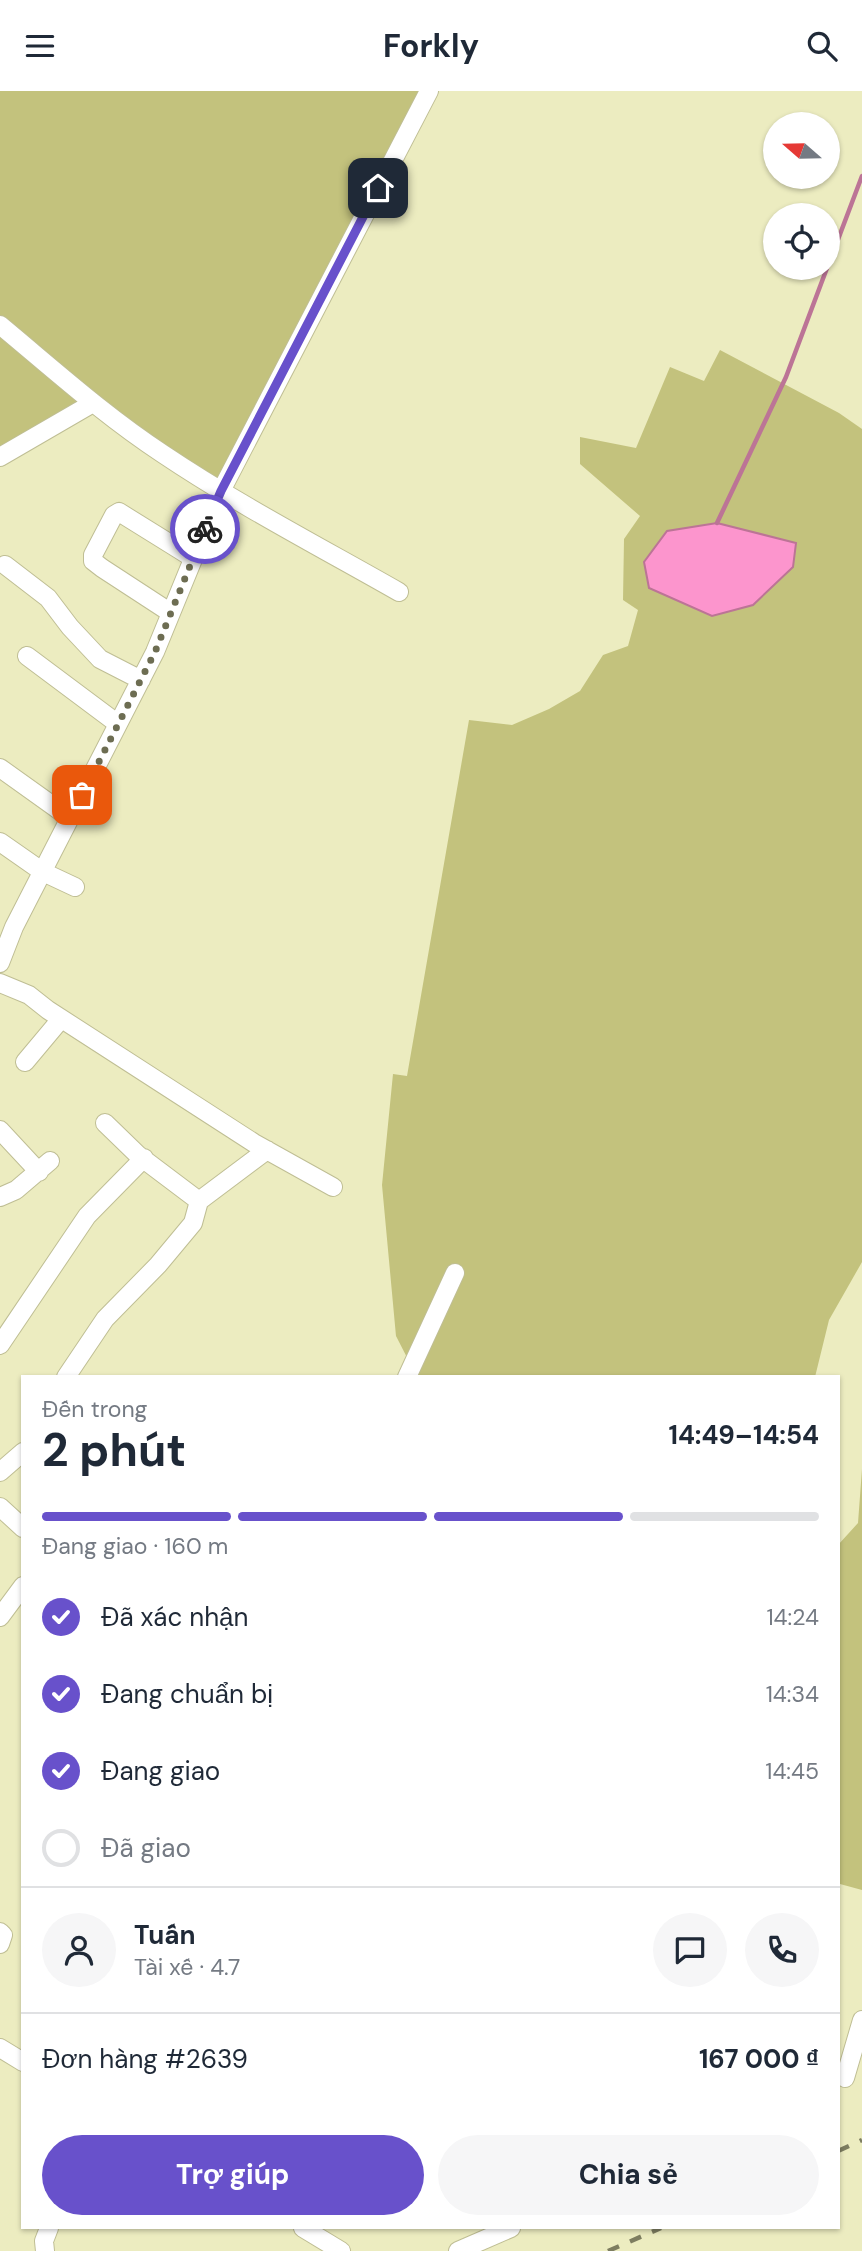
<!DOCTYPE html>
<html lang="vi">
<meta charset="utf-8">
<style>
body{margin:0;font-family:"DM Sans",sans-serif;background:#f6f6f7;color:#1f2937;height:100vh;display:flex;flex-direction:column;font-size:26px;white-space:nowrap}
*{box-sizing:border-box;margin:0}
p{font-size:23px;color:#747a83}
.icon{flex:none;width:38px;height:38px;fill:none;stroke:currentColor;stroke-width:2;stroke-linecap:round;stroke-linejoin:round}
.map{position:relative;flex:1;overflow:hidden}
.drawer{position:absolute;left:21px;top:1284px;width:819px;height:854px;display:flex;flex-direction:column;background:#fff;border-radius:0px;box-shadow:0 2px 5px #0004}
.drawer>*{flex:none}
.needle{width:46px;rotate:290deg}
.fabs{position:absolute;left:763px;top:21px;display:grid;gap:14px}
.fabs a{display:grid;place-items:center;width:77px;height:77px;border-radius:50%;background:#fff;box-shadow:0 2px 5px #0004;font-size:35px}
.pin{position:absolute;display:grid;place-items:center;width:60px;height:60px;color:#fff;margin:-30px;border-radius:14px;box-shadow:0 4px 10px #0006}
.courier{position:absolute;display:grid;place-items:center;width:70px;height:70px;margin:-35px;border:5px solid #6851cb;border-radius:50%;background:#fff;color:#222;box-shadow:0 2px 9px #0007}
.headline em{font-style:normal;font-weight:700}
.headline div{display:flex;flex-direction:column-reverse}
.headline{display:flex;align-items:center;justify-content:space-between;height:119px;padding:0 21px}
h1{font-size:46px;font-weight:700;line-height:52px}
.bar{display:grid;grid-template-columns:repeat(4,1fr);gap:10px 7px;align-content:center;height:84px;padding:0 21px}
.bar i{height:9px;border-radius:5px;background:#e0e1e3}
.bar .selected{background:#6851cb}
.bar p{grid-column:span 4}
.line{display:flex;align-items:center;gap:18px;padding:0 21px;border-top:2px solid #e0e1e3}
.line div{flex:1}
.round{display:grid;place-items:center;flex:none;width:74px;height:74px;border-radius:37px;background:#f6f6f7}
ol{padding:0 21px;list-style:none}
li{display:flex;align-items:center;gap:21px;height:77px}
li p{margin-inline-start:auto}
li .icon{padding:7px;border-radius:50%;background:#6851cb;color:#fff;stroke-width:4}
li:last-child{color:#747a83}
li i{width:38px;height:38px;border:4px solid #e0e1e3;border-radius:50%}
.button{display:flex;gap:14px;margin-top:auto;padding:14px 21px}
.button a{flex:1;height:80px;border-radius:42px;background:#6851cb;color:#fff;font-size:28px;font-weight:700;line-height:80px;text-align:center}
.button a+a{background:#f6f6f7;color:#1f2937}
header{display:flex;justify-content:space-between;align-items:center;height:91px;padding:0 21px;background:#fff;font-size:32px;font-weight:700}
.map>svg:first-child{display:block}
.green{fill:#c3c27d}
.water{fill:#fc95cd;stroke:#bc7496;stroke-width:2}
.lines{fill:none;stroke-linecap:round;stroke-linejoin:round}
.stream{stroke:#bc7496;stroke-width:4.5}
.minor-casing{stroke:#bfbe94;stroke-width:20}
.minor{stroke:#fff;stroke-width:18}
.rail{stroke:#7d7d60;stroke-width:4.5;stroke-dasharray:12 12;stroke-linecap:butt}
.done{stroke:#6d6d52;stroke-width:7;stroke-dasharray:0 12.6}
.route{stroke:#6851cb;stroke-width:9}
</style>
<header><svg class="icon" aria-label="menu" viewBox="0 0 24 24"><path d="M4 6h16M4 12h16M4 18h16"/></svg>Forkly<svg class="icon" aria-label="search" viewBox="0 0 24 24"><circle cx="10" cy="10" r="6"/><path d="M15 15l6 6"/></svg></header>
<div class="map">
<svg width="862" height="2160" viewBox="0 0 862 2160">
<rect width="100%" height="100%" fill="#ececc0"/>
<path class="green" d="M0 0H429L221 400 93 312 0 366Z
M720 259 839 322 862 338V1171L829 1229 815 1286H417L396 1245 382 1094 393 983 407 985 469 629 512 634 549 618 580 600 603 564 628 555 638 519 623 509 624 448 640 425 580 373V346L636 357 670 276 704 290Z
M862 1378V1799L840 1793 838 1796V1454L858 1432Z"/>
<path class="water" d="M717 432 796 452 793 476 753 514 712 525 649 497 644 471 667 440Z"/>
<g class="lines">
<path class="stream" d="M828 175 862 85
M717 432 786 286 827 177"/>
<defs>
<path id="minor" d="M0 234C53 278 105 325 163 363 239 414 320 456 399 501
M0 366 93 312
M5 474 48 507 70 536 100 568 141 589
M171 522 102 477 93 470V464L114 424 119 421 193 467
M27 565 118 633
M0 677 70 727
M0 751 43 781 75 796
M0 872 14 836 155 561 221 400 429 0
M0 892 29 904 48 919 254 1052 333 1096
M25 971 61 928
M105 1032 138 1064 199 1110
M0 1039 39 1081
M0 1106 16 1099 50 1070
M0 1254 87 1125 144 1067
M66 1286 105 1228 158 1174 193 1132 199 1110 267 1059
M407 1286 455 1182
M0 1381 23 1361
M0 1416 23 1437
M0 1526 23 1495
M0 1841 3 1844 0 1853
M0 1957 23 1971
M845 1987 862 1929
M303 2137 341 2160
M45 2160 44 2150 49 2137
M458 2160 511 2137"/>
</defs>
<use href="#minor" class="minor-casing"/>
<use href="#minor" class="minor"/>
<path class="rail" d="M838 2060 862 2049
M608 2160 661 2137"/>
</g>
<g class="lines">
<path class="done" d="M82 704 155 561 205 438"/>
<path class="route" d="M205 438 221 400 378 97"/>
</g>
</svg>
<div class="fabs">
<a><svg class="needle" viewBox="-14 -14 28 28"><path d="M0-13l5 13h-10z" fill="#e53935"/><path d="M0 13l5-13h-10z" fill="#747a83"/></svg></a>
<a><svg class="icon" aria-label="locate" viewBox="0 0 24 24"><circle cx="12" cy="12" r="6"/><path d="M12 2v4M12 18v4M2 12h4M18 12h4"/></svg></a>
</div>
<div class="pin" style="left:82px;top:704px;background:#ea580c"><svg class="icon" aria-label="bag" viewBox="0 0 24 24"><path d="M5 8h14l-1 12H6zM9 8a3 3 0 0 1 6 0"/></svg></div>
<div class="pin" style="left:378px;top:97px;background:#1f2937"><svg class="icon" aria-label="home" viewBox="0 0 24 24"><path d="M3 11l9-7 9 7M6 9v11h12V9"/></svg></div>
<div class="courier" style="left:205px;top:438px"><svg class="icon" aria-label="bike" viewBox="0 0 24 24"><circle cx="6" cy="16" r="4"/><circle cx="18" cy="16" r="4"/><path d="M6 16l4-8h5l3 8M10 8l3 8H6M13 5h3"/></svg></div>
<section class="drawer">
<div class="headline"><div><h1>2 phút</h1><p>Đến trong</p></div><em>14:49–14:54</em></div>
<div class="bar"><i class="selected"></i><i class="selected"></i><i class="selected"></i><i></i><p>Đang giao · 160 m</p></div>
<ol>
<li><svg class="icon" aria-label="check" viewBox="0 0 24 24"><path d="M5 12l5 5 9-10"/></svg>Đã xác nhận<p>14:24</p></li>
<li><svg class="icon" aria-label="check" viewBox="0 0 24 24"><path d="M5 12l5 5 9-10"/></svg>Đang chuẩn bị<p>14:34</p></li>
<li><svg class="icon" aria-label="check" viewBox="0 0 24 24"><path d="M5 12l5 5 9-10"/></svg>Đang giao<p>14:45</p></li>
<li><i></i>Đã giao</li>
</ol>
<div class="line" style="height:126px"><a class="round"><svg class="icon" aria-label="person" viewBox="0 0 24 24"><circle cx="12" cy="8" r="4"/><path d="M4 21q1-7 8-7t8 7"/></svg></a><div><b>Tuấn</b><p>Tài xế · 4.7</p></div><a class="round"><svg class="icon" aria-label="chat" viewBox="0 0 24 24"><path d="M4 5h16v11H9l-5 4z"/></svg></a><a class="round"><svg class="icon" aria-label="phone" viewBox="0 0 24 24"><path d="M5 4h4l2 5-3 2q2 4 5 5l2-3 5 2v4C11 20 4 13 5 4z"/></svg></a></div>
<div class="line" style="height:91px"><div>Đơn hàng #2639</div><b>167 000 ₫</b></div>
<div class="button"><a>Trợ giúp</a><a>Chia sẻ</a></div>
</section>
</div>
